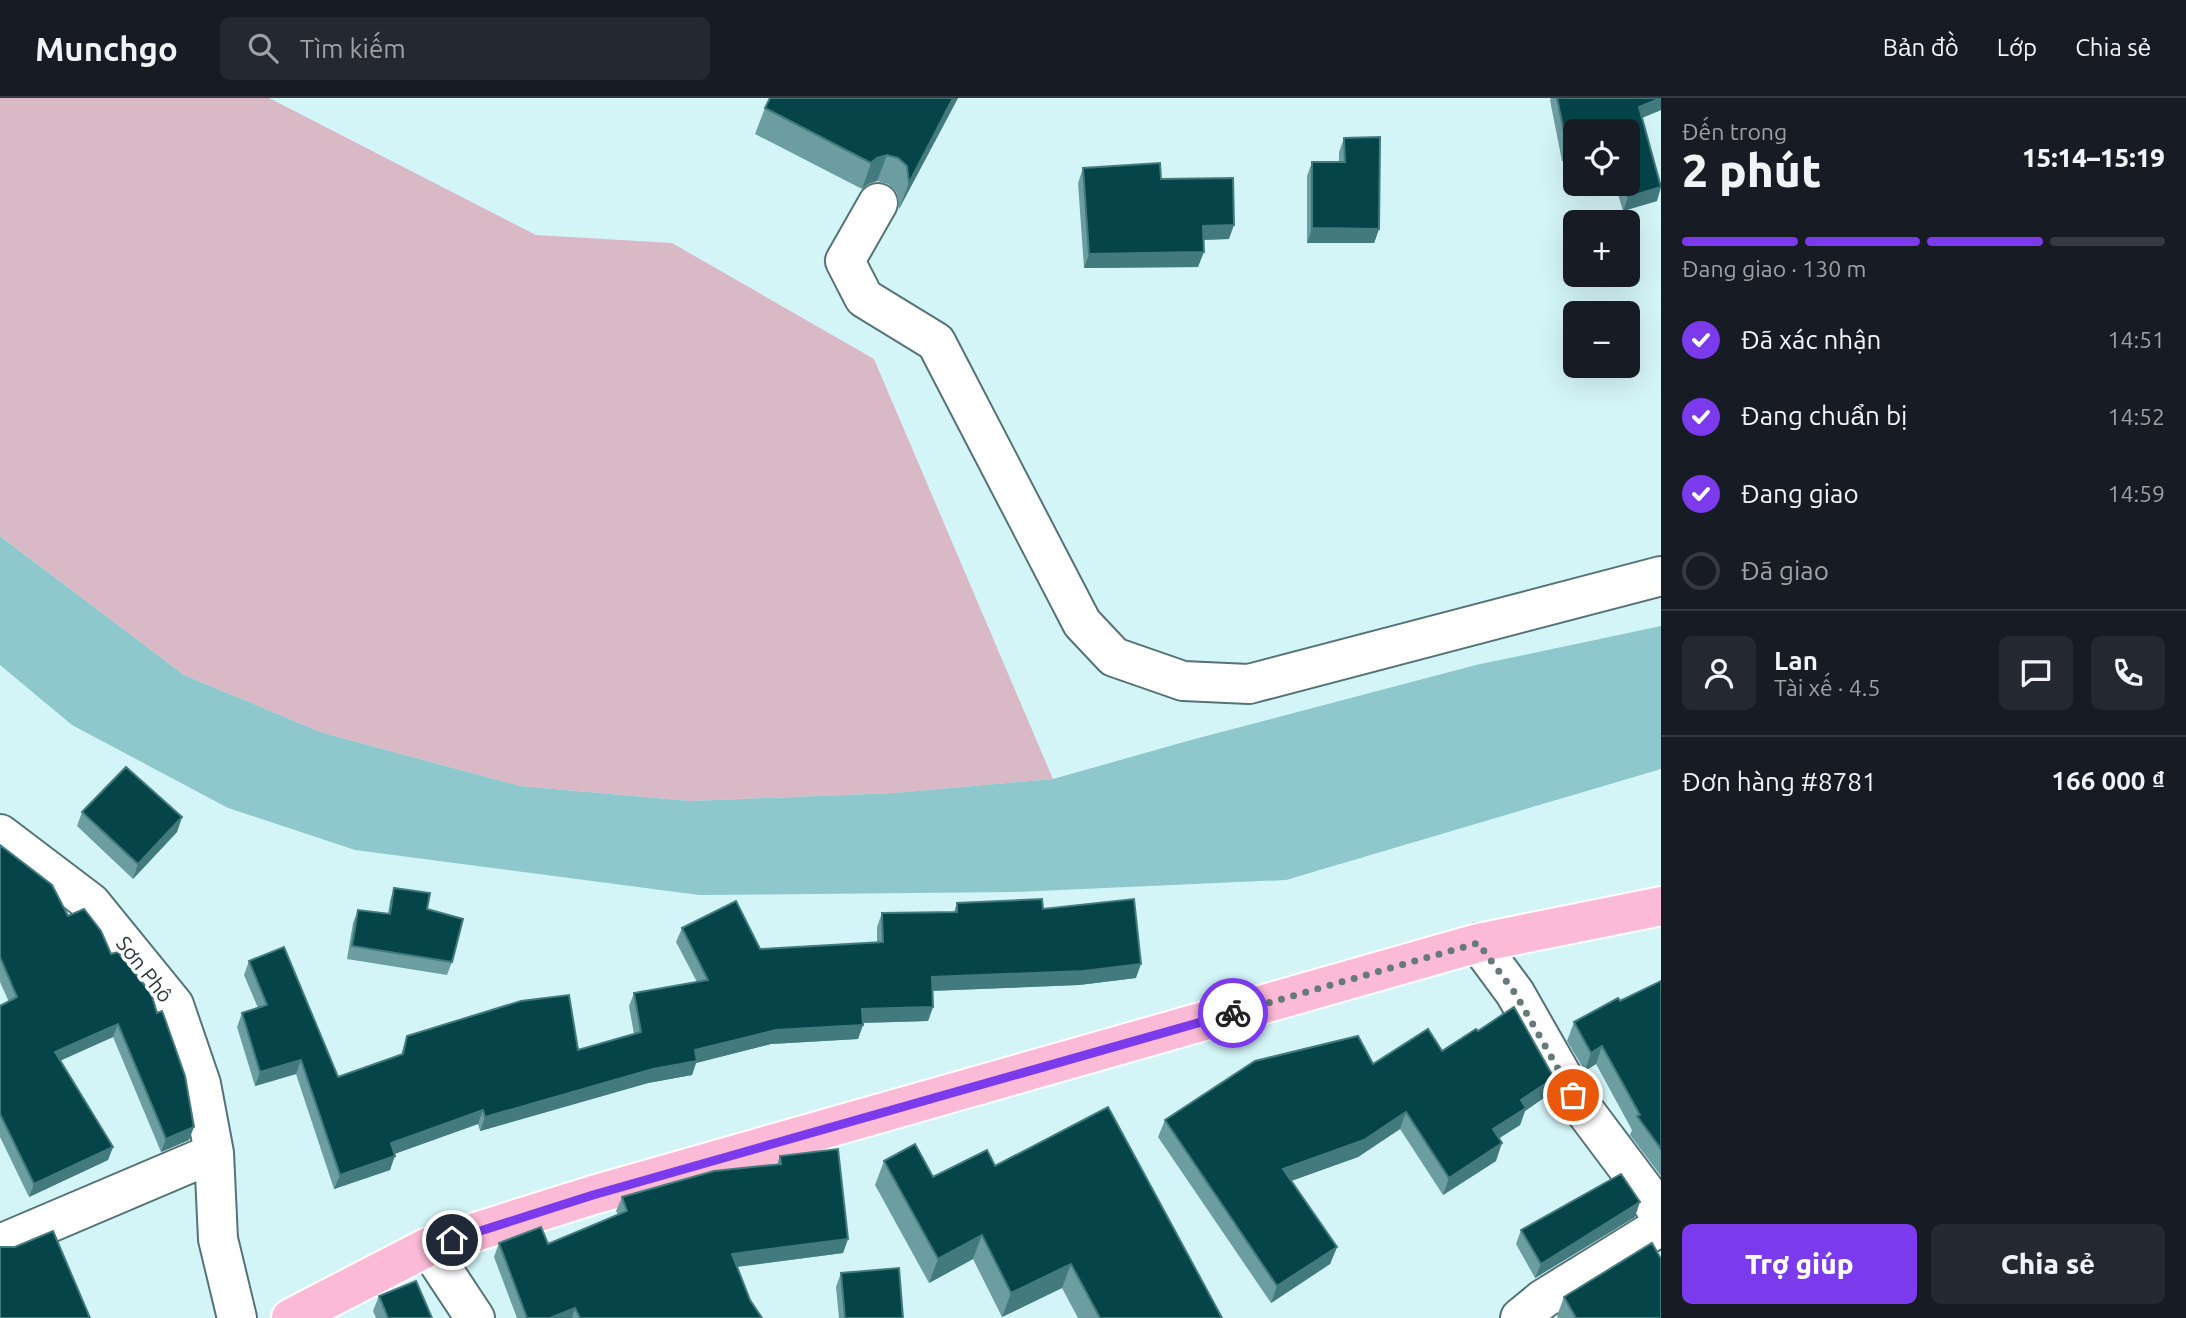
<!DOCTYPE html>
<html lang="vi">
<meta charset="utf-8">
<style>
body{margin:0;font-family:Ubuntu,sans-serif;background:#242831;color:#f1f3f6;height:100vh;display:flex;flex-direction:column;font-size:26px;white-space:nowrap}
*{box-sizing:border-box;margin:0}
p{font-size:23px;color:#9ea1a6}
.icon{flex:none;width:38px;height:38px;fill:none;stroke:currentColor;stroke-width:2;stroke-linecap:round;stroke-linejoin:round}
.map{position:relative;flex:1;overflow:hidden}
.details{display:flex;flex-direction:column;background:#171b24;width:525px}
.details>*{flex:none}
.tools{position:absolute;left:1563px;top:21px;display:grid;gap:14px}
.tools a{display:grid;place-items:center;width:77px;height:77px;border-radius:10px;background:#171b24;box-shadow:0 7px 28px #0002;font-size:35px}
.pin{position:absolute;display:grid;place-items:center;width:60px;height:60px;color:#fff;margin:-30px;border:4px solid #fff;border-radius:50%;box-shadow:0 2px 7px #0007}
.courier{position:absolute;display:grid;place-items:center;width:70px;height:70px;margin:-35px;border:5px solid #7c3aed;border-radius:50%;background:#fff;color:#222;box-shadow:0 2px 9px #0007}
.overview em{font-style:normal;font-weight:800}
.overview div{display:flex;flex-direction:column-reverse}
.overview{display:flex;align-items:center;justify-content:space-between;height:119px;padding:0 21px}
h1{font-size:46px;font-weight:800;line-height:52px}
.bar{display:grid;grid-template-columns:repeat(4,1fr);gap:10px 7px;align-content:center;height:84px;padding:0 21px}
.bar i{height:9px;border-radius:5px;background:#363941}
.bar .current{background:#7c3aed}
.bar p{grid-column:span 4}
.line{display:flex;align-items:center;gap:18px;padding:0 21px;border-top:2px solid #363941}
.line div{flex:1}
.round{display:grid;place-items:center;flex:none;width:74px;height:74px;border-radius:10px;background:#242831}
ol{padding:0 21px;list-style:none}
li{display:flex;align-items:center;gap:21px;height:77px}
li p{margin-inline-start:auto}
li .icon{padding:7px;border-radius:50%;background:#7c3aed;color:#fff;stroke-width:4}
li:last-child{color:#9ea1a6}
li i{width:38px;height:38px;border:4px solid #363941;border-radius:50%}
.button{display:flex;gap:14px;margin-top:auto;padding:14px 21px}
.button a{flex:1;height:80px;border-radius:10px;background:#7c3aed;color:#fff;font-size:28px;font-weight:800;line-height:80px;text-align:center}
.button a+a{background:#242831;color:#f1f3f6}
header{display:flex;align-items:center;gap:42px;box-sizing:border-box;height:98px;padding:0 35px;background:#171b24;border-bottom:2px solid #363941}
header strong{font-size:33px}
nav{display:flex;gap:38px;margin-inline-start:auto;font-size:24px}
.search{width:490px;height:63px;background:#242831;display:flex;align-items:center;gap:18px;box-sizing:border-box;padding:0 24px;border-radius:10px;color:#9ea1a6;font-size:26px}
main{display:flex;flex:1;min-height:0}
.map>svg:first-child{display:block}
.green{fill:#d9b9c5}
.water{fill:#8ec7cc}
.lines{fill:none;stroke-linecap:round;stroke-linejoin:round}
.minor-casing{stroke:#557376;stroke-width:42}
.major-casing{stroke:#fff;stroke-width:42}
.minor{stroke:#fff;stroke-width:38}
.major{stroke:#fbbad6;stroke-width:38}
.wall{fill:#6c9da1}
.shaded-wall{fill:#437a7e}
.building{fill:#05454a;stroke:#437a7e;stroke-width:2}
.done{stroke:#667a7b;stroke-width:7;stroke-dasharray:0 12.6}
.route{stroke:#7c3aed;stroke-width:9}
.labels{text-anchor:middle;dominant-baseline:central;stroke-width:7;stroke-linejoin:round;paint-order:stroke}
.street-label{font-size:21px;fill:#2a3738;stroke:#fff}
</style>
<header>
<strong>Munchgo</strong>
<div class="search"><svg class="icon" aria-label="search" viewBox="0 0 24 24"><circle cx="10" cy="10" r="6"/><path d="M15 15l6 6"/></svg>Tìm kiếm</div>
<nav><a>Bản đồ</a><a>Lớp</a><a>Chia sẻ</a></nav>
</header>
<main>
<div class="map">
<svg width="1661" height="1220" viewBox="0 0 1661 1220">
<rect width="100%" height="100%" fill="#d4f5f8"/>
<path class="green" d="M0 0H269L536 137 672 145 874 261 1053 681 895 695 690 703 520 688 323 635 184 577 0 438Z"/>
<path class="water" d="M0 438 184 577 323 635 520 688 690 703 895 695 1053 681 1191 642 1476 567 1661 528V671L1286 782 1014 794 699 797 355 752 228 710 72 627 0 567Z"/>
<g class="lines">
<defs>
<path id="minor" d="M878 105 845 163 864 200 936 244 1082 525 1114 559 1183 583 1249 586 1661 478
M0 736 91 805 174 907 201 986 214 1055 218 1141 237 1220
M1478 845 1515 895 1573 997 1645 1093 1661 1120
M0 1146 214 1055
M428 1149 475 1220
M1520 1220 1543 1201 1661 1128"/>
<path id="major" d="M291 1220 428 1149 593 1097 1478 845 1661 808"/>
</defs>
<use href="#minor" class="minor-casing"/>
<use href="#major" class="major-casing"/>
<use href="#minor" class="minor"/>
<use href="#major" class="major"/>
</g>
<path class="wall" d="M770 0H958L899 111 897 95 888 86 877 83 868 86 862 91 755 36 765 10Z
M1551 0H1661V12L1642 20 1657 103 1623 113 1615 86H1628V33H1575V61L1562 63 1550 2Z
M1344 40 1379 131 1374 145H1307V78L1312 64H1339V54Z
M1083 70 1161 81 1229 141 1203 142 1198 169 1084 170 1078 85Z
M82 714 182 719 177 734 133 781 77 728Z
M0 747 68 818 189 1042 161 1054 113 939 60 963 113 1049 108 1062 29 1099 0 1039V908L9 904 0 884Z
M394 790 452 864 447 877 347 861 353 825 358 812 388 816 390 803Z
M957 805 1043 811 1136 880 1079 887 932 893 933 909 928 923 863 925 858 941 771 946 696 965 692 977 648 985 480 1033 478 1026 394 1056 390 1072 334 1091 296 976 255 988 237 929 242 915 258 910 244 877 249 863 338 979 401 957 407 938 578 952 634 936 629 908 634 895 697 884 676 844 682 830 760 851 877 844V829L882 815 954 814Z
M1661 883V1078L1630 1037 1632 1032 1596 966 1585 973 1567 943 1574 924 1620 903Z
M1478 933 1554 980 1548 997 1525 1013 1520 1027 1499 1040 1496 1063 1443 1097 1400 1031 1358 1059 1291 1083 1337 1149 1330 1166 1271 1205 1158 1039 1165 1022 1373 966 1442 953Z
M780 1058 848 1141 843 1155 737 1169 750 1202 762 1220H517L494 1159 499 1145 548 1146 618 1117 616 1113 622 1099 777 1066Z
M884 1063 933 1079 995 1068 1222 1220H1078L1062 1190 1002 1219 973 1161 929 1185 875 1087Z
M1635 1119 1535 1180 1516 1146 1521 1132Z
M841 1175 903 1220H839L836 1189Z
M379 1198 432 1220H376L373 1213Z
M1564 1199 1661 1220H1558L1557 1218Z"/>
<path class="shaded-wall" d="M953 0H958L899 111 909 85Z
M1661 0V12L1634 23 1639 9Z
M1575 48V61L1562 63 1567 49Z
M887 57 877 83 868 86 862 91 871 65 877 60Z
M1661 89 1657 103 1623 113 1628 99Z
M1234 127 1229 141 1197 142 1203 128Z
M1312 130 1379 131 1374 145H1307Z
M1204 154 1198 169 1084 170 1089 156Z
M182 719 177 734 133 781 138 766Z
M1141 866 1136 880 1079 887 927 893 932 879Z
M933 909 928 923 857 925 862 911Z
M118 926 113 939 50 967 55 954Z
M863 927 858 941 771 946 696 965 692 977 648 985 480 1033 485 1019 695 952 776 932Z
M1602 948 1596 966 1585 973 1591 955Z
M301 962 296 976 255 988 260 974Z
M1554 980 1548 997 1525 1013 1520 1027 1487 1048 1493 1031 1521 1002Z
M483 1012 478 1026 386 1059 391 1045Z
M1406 1014 1400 1031 1358 1059 1277 1088 1283 1071Z
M194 1029 189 1042 161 1054 166 1041Z
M1502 1045 1496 1063 1443 1097 1449 1080Z
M113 1049 108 1062 29 1099 34 1086Z
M395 1058 390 1072 334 1091 340 1077Z
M1640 1104 1635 1119 1535 1180 1541 1166Z
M982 1137 973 1161 929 1185 938 1161Z
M848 1141 843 1155 726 1170 732 1156Z
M1337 1149 1330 1166 1271 1205 1277 1188Z
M1071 1166 1062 1190 1002 1219 1011 1195Z
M575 1210 572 1220H550Z"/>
<path class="building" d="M770 0H953L909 85 907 68 898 60 887 57 877 60 871 65 765 10Z
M1557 0H1661L1639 9 1661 89 1628 99 1624 86H1628V33H1575V48L1567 49Z
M1380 39 1379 131 1312 130V64H1345L1344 40Z
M1160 65 1161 81 1233 80 1234 127 1203 128 1204 154 1089 156 1083 70Z
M126 669 182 719 138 766 82 714Z
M0 747 52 787 68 818 84 811 101 833 111 856 118 854 151 895 157 915 162 913 165 921 185 978 194 1029 166 1041 118 926 55 954 113 1049 34 1086 0 1016V908L17 899 0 859Z
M394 790 430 795 427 811 463 821 452 864 352 848 358 812 390 816Z
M1042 801 1043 811 1134 801 1141 866 1084 873 932 879 933 909 862 911 863 927 776 932 695 952 697 963 653 971 485 1019 483 1012 391 1045 395 1058 340 1077 301 962 260 974 242 915 267 907 249 863 284 849 338 979 403 956 407 938 521 903 569 897 578 952 641 934 634 895 708 882 682 830 736 803 760 851 883 844 882 815 957 814V805Z
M1661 883V1051L1637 1018 1640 1017 1602 948 1591 955 1574 924 1618 900 1620 903Z
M1514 909 1554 980 1521 1002 1526 1010 1493 1031 1502 1045 1449 1080 1406 1014 1364 1042 1283 1071 1337 1149 1277 1188 1165 1022 1255 963 1358 938 1373 966 1428 931 1442 953 1476 931 1478 933Z
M1108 1009 1222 1220H1100L1071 1166 1011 1195 982 1137 938 1161 884 1063 915 1046 933 1079 987 1052 995 1068Z
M838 1051 848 1141 732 1156 750 1202 762 1220H580L575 1210 550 1220H527L499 1145 541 1129 548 1146 627 1113 622 1099 714 1073 781 1066 780 1058Z
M1621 1076 1640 1104 1541 1166 1521 1132Z
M53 1133 90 1220H0V1149H15Z
M1652 1145 1661 1161V1220H1576L1564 1199Z
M899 1170 903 1220H845L841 1175Z
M416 1183 432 1220H388L379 1198Z"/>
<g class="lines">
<path class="done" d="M1233 915 1478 845 1515 895 1573 997"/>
<path class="route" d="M452 1142 593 1097 1233 915"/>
</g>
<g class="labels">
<g class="street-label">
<text transform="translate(145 871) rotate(52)">Sơn Phô</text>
</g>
</g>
</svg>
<div class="tools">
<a><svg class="icon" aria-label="locate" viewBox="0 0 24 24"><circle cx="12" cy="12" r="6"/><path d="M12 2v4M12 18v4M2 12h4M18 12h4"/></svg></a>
<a>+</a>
<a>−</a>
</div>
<div class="pin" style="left:1573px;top:997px;background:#ea580c"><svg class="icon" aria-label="bag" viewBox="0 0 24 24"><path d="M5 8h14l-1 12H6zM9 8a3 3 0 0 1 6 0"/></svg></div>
<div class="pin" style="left:452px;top:1142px;background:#1f2937"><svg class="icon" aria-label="home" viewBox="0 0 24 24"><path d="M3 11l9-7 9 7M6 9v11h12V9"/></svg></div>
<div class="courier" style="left:1233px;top:915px"><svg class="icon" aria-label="bike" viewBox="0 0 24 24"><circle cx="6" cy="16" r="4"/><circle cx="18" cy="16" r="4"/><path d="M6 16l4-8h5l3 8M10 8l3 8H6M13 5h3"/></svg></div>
</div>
<section class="details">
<div class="overview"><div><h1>2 phút</h1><p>Đến trong</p></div><em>15:14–15:19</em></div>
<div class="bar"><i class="current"></i><i class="current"></i><i class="current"></i><i></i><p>Đang giao · 130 m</p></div>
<ol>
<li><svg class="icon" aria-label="check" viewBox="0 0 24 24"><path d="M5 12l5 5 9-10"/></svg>Đã xác nhận<p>14:51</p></li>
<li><svg class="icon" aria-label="check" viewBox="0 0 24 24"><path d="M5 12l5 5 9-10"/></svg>Đang chuẩn bị<p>14:52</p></li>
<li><svg class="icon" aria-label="check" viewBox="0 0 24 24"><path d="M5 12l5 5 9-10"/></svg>Đang giao<p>14:59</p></li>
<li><i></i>Đã giao</li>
</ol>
<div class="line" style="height:126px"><a class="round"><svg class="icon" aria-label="person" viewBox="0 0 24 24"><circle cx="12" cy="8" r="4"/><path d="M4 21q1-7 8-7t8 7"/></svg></a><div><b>Lan</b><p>Tài xế · 4.5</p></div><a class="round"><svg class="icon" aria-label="chat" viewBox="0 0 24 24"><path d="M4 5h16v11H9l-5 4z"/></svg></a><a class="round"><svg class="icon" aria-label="phone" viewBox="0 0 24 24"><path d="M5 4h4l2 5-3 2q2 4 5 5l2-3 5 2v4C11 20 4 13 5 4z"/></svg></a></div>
<div class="line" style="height:91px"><div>Đơn hàng #8781</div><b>166 000 ₫</b></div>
<div class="button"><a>Trợ giúp</a><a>Chia sẻ</a></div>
</section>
</main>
